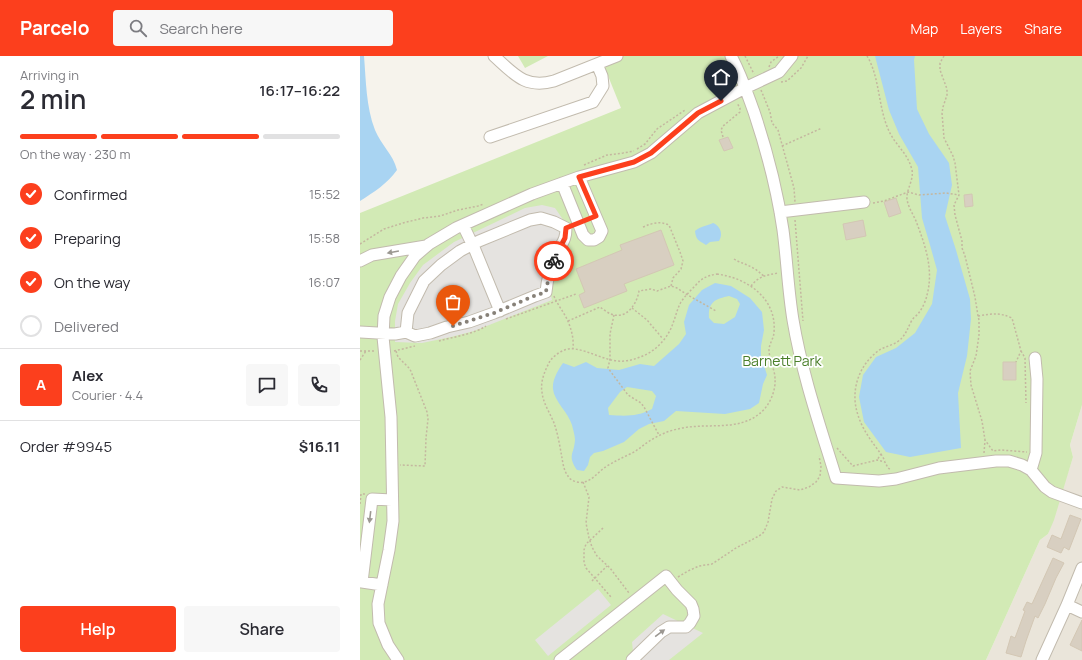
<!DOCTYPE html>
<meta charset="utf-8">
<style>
body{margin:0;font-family:Manrope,sans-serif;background:#f7f7f7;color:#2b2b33;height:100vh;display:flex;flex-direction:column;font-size:15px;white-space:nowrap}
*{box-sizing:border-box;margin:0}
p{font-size:13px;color:#7c7c81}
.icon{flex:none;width:22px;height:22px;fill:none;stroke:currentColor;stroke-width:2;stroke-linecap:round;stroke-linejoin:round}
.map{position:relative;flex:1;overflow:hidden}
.panel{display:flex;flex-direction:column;background:#fff;width:360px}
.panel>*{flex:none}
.pin{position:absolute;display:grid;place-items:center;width:34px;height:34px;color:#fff;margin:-41px -17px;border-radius:50% 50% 50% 0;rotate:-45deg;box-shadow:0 0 4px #0007}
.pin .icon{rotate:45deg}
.courier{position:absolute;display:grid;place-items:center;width:40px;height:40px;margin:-20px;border:3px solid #fc3f1d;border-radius:50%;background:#fff;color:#222;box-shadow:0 1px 5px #0007}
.summary em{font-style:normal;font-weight:600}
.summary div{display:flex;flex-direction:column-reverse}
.summary{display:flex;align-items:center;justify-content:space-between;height:68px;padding:0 20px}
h1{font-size:26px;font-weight:600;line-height:30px}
.bar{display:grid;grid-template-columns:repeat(4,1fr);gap:6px 4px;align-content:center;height:48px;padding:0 20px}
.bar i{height:5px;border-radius:3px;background:#e1e1e2}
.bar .on{background:#fc3f1d}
.bar p{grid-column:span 4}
.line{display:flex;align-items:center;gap:10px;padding:0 20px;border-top:1px solid #e1e1e2}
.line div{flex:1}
.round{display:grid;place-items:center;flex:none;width:42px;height:42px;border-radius:4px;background:#f7f7f7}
ol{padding:0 20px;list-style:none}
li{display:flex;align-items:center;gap:12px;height:44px}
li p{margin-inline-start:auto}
li .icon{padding:4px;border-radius:50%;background:#fc3f1d;color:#fff;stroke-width:4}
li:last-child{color:#7c7c81}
li i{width:22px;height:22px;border:2px solid #e1e1e2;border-radius:50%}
.cta{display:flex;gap:8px;margin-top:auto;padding:8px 20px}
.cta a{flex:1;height:46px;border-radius:4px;background:#fc3f1d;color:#fff;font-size:16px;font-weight:600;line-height:46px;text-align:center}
.cta a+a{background:#f7f7f7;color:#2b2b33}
header{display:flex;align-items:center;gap:24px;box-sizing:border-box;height:56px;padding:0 20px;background:#fc3f1d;color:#fff}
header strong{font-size:19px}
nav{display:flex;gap:22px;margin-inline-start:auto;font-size:14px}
.search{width:280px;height:36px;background:#f7f7f7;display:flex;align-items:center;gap:10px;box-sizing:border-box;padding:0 14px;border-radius:4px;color:#7c7c81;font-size:15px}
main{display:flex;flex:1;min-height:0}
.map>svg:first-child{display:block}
.residential{fill:#eae5da}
.green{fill:#d2eab5}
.parking{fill:#e5e3e0}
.water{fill:#a9d4f2;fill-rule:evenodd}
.building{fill:#d8cfc1;stroke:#d3c7b4}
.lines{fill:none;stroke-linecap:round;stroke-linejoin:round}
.minor-casing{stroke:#c2bbae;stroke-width:13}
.path{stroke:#c4b79f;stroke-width:1.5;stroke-dasharray:2 2;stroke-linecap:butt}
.minor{stroke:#fff;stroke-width:11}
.oneway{fill:#9c9892}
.done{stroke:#878178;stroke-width:4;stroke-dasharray:0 7.2}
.route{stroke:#fc3f1d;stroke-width:5}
.labels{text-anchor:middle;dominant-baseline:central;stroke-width:3.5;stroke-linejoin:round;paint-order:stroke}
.park-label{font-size:14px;fill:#4a7f2a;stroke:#fff}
</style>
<header>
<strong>Parcelo</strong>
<div class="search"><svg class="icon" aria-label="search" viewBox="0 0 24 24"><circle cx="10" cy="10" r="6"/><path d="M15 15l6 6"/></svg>Search here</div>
<nav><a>Map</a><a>Layers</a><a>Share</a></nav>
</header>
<main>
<section class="panel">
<div class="summary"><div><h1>2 min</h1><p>Arriving in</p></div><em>16:17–16:22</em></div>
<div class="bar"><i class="on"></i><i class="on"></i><i class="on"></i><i></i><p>On the way · 230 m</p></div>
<ol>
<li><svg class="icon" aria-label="check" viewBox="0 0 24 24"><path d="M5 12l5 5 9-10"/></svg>Confirmed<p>15:52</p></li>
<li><svg class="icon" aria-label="check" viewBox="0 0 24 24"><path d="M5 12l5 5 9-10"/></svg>Preparing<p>15:58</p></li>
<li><svg class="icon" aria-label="check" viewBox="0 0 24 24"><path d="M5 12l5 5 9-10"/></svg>On the way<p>16:07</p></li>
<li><i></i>Delivered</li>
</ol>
<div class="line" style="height:72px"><b class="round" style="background:#fc3f1d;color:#fff">A</b><div><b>Alex</b><p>Courier · 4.4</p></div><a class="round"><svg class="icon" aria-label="chat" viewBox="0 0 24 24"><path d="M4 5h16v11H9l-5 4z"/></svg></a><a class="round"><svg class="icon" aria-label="phone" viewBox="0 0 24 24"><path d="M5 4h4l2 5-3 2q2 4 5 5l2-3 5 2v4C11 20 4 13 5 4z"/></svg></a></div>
<div class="line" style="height:52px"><div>Order #9945</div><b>$16.11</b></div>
<div class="cta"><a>Help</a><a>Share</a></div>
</section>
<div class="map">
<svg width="722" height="604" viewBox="0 0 722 604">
<rect width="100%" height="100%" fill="#f6f3ec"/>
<path class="residential" d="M722 349V604H626L680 484 688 478 713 401 710 389Z"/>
<path class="green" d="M158 0H188L165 12Z
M240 0H722V349L710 389 713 401 694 464 688 478 680 484 626 604H0V157L261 52Z"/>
<path class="parking" d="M182 149 195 152 204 165 189 231 192 244 114 275 91 281 62 287 35 286V265L38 248 50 227 63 209 94 186 165 152Z
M238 533 251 549 188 600 175 584Z
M303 558 343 577 309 604H274L272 586Z"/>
<path class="water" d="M0 0H4C6 24 6 51 15 74 21 89 33 98 37 114 27 128 14 136 0 145Z
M515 0H555L554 4 557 53 569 78 589 107 592 129 585 160 596 194 610 243 611 263 607 300 598 337 601 392 550 401 526 396 504 366 499 341 503 319 516 301 536 292 555 277 572 248 577 214 570 189 562 162 558 111 539 78 529 54Z
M353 167C361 170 363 179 359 185L350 186 346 189C338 184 336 184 335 175 341 170 347 170 353 167Z
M355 227 371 230 390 242 402 256 404 274 401 290V300L407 319 403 328 399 347 390 353 365 358 316 355 304 365 289 368 279 373 264 386 243 395 234 397 230 401 228 409 224 415 217 414C207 399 214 399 215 384 215 380 213 373 212 369 208 356 194 345 193 333 192 324 198 314 203 307L214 311 226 306 237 312 259 314 280 308 294 310 319 288 326 278 324 266 329 249 342 234ZM369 240 377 243 380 248 375 261 364 268 354 267 349 262C348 246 355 243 369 240ZM267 331 292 335 296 340 292 353C277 361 265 360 249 359L248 352 260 336Z"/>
<path class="building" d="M368 81 373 92 364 95 359 84Z
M612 138 613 150 605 151 604 139Z
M536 142 541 157 529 161 524 146Z
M503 164 506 180 486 184 483 168Z
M301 174 314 209 264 228 267 235 224 252 219 239 225 236 216 213 262 194 260 189Z
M643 306H656V324H643Z
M710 459 721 463 709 494 704 491 701 497 687 491 692 479 701 483Z
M693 502 704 507 696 522 685 548 678 562 675 560 666 585 661 601 646 597 651 580 655 582 665 555 663 554 667 546 672 548Z
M722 564V595L710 589Z"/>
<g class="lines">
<defs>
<path id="minor" d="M134 0C154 18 165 33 194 25L257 0
M371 0C381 18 387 37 394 56 407 95 417 133 423 174 427 204 428 234 433 264 442 318 460 370 476 422L519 425 536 423 579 412 636 405H649L662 409 671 414 685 431 692 436 722 447
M130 81 233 46 243 30 242 20 237 8
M202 127 223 179 228 184H234L239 181 242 175 219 121
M420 156 504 146
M103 169 115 194 140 255
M0 205 12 199 66 190
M0 276 35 278 46 276 48 257 64 225 81 209 100 195 119 185 170 164 181 162 194 166 206 172
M46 276 55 280 70 277 87 271 109 266 134 257 175 240 186 236C187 224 191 210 196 199 201 187 206 186 206 172
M671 414 676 397 677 323 675 302
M22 529 2 526 12 443 32 444
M707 549 722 556
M38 604 28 589 19 567 18 548 29 494 33 465 31 361 23 281 24 260 30 241 41 220 55 200 69 188 96 172 172 138 219 121 274 106 291 97 338 57 385 32 419 16 432 0
M200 604 306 520 317 534 331 548 333 553 334 560 330 567 326 571H309L301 576 272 604
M682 604 707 549 722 512"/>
</defs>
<use href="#minor" class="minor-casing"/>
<path class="path" d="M385 0 394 18
M507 0C520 21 518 52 529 75 535 89 548 97 552 114 554 124 546 134 547 143 548 151 553 158 556 165 565 189 574 213 567 239 566 244 563 251 560 255 558 259 554 261 552 264 547 273 546 280 537 286 531 290 523 291 518 295 498 310 490 336 498 359 502 373 512 386 521 398L517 404
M584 0 580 7V14L587 33V39L583 51 582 57 584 82 593 100 595 107 599 139 594 149 595 159 602 185V192L605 200 615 241 618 260 619 264V279L616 300 610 315 611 329 622 365 625 384
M409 11 411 6 419 0
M421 26 427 25 441 12 448 0
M365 31 373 26
M401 34 410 56 412 67 418 74 434 132 435 146
M363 81 361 74 363 70 380 56V52L377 47
M422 90 462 72
M277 93 285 88 297 73 325 54
M224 109 247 99 263 97 274 95
M513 147 524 145 548 136 559 139 586 137 599 139
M435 164 443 265
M283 171C292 167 300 165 309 169L320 196 323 205 321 213 313 222 311 230
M0 188 24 173 43 167 63 162 80 160 98 154 118 150 124 148
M374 203C380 207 387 208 393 212 397 214 400 217 404 220
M357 218C387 222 417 242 414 276 414 282 409 288 409 294 409 300 412 306 413 312 414 315 415 319 415 323 416 335 409 351 399 358 377 376 344 366 318 373 307 375 297 380 288 386 282 390 277 395 270 398 262 402 255 405 247 410 237 416 230 429 217 426 213 425 209 423 208 420 204 415 203 408 202 402 200 391 198 378 194 367 190 357 183 347 182 336 180 326 185 314 190 305 195 298 206 291 215 293 229 295 242 303 257 305 267 306 276 303 285 299 298 293 309 280 313 267 316 260 317 253 321 246 325 240 330 235 335 230 342 222 346 220 357 218Z
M391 230C399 220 406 219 419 217
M194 240C197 248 203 255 207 263 211 272 214 282 213 292
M272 252 287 264 303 283
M254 259 250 278V303L248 312 268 339 281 347 284 351 299 379
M618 260C631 258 639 256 652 262L661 295 656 306
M146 263 216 238
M208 265 240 251C244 254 249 258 254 259 268 262 277 247 279 235L291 233 297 235 311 230 317 232 326 238 356 255
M79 285C93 281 114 278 126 270
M0 295H16
M34 295 55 290
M36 295 38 301 50 313 67 356 68 363 66 382 65 410 40 409
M661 295 665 302 666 347
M0 304 6 295
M477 392 493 410 517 404 525 406 528 412 531 414
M624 397 625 384 633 395 641 394 667 396
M521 398 525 405
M223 426 229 441 226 467 229 482 232 491 237 500 250 512 269 537
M0 448 1 438H5
M243 472 226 488 224 494V507L226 512 251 541
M318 521 328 515 339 510 352 508 376 492 399 480 404 476 408 466 412 443 416 435 422 431 440 434 449 431 456 426 460 420 461 410 459 400
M232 525 247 510"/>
<use href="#minor" class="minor"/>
</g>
<defs><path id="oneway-solid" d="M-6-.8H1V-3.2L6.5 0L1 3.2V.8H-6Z"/></defs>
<g class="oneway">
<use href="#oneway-solid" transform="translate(33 196) rotate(170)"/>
<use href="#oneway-solid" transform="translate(10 461) rotate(97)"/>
<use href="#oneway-solid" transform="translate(300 577) rotate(-36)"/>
</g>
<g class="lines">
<path class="done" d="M93 270 134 257 174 240 186 236 187 229 194 205"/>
<path class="route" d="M194 205 196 199 205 182 206 172 236 160 219 121 274 106 291 97 338 57 361 45"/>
</g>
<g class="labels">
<g class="park-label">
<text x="422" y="304">Barnett Park</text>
</g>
</g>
</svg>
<div class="pin" style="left:93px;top:270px;background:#ea580c"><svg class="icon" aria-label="bag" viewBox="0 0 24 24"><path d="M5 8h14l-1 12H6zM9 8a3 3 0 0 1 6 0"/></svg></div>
<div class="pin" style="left:361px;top:45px;background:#1f2937"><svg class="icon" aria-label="home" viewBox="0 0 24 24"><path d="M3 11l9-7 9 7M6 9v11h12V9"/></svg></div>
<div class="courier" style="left:194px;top:205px"><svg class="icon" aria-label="bike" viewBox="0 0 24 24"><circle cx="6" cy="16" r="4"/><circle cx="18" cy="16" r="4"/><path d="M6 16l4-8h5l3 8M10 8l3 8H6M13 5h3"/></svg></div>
</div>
</main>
